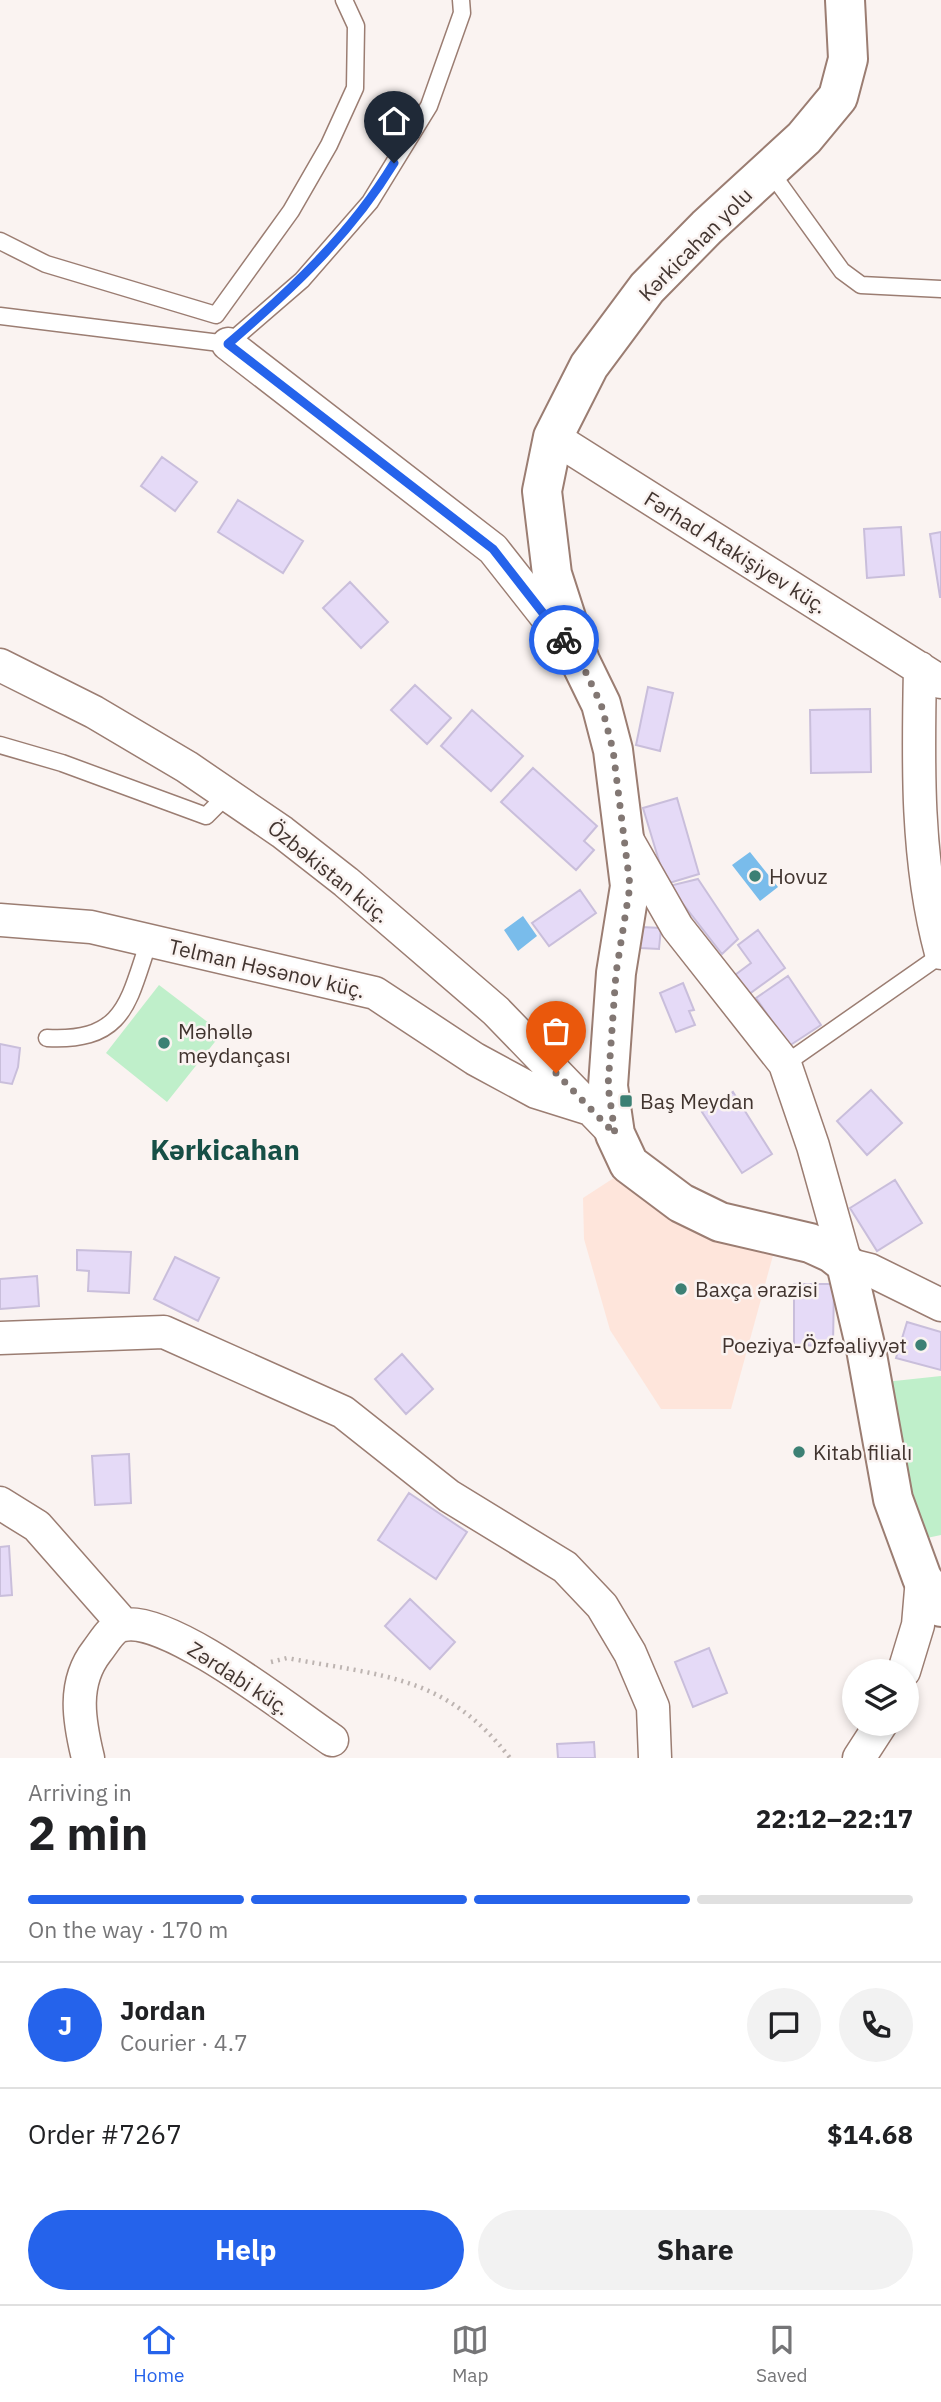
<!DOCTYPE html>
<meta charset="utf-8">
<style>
body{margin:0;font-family:"IBM Plex Sans",sans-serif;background:#f2f2f2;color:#202124;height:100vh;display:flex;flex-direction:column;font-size:26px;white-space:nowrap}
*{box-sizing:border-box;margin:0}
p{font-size:23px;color:#757577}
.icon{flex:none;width:38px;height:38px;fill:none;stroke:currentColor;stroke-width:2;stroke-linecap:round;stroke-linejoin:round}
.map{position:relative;height:1758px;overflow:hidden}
.panel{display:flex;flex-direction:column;background:#fff;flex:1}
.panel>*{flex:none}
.buttons{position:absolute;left:842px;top:1659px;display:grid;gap:14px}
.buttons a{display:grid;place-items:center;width:77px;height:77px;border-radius:50%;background:#fff;box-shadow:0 4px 10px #0003;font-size:35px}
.pin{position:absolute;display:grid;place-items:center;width:60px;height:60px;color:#fff;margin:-72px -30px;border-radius:50% 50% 50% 0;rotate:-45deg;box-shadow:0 0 7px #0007}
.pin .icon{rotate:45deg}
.courier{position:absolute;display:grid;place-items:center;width:70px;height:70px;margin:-35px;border:5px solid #2563eb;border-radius:50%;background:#fff;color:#222;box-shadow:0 2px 9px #0007}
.head em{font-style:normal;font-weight:700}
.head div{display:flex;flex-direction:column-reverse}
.head{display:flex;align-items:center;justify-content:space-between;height:119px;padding:0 28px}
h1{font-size:46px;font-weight:700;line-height:52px}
.bar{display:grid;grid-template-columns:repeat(4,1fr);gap:10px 7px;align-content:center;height:84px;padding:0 28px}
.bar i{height:9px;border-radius:5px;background:#e0e0e0}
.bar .selected{background:#2563eb}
.bar p{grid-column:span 4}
.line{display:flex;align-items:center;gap:18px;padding:0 28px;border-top:2px solid #e0e0e0}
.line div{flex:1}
.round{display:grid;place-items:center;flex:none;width:74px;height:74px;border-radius:37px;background:#f2f2f2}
.button{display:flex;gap:14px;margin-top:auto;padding:14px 28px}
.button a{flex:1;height:80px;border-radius:42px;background:#2563eb;color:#fff;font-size:28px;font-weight:700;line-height:80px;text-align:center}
.button a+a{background:#f2f2f2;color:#202124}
.dock{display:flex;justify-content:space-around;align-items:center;height:98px;border-top:2px solid #e0e0e0;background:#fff;font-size:19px;color:#757577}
.dock a{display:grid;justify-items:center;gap:4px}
.dock .selected{color:#2563eb}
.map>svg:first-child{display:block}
.built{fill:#fee5db}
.green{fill:#bfefca}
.water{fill:#79bceb}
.building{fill:#e5daf7;stroke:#c9bedb;stroke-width:2}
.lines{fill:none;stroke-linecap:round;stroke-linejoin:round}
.lane-casing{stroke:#9b7d72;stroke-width:19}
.street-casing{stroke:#9b7d72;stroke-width:35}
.secondary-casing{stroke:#9b7d72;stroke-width:42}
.path{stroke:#bdb4b1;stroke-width:4.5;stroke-dasharray:2 5;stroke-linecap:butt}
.lane{stroke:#fff;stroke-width:16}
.street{stroke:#fff;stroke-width:32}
.secondary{stroke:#fff;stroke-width:38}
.done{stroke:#827773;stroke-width:7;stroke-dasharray:0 12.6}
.route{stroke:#2563eb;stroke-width:9}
.poi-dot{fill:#3c8074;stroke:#faf3f1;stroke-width:2.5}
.labels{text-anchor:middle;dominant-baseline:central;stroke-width:5;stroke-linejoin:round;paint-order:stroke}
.street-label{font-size:21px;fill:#41342f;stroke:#faf3f1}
.poi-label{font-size:21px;fill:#41342f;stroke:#faf3f1;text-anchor:start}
.district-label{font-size:28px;font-weight:bold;fill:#164f46;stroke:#faf3f1}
</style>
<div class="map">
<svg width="941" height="1758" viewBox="0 0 941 1758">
<rect width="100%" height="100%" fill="#faf3f1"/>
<path class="built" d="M623 1172 775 1248 731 1409H661L610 1330 584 1239 583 1198Z"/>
<path class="green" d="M159 985 222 1033 167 1102 106 1053Z
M941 1376V1535L922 1539 885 1382Z"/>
<path class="water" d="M750 852 778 887 760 901 732 865Z
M523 916 537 936 518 951 504 930Z"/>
<path class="building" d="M162 457 197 482 175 511 141 486Z
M238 500 303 541 283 573 218 532Z
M901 527 904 575 867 578 864 529Z
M941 532V597H940L930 534Z
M350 582 388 622 361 648 323 608Z
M415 685 451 718 427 744 391 710Z
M648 687 673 693 660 751 636 745Z
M870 709 871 772 811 773 810 710Z
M472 710 523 756 491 791 441 746Z
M533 768 597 826 584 841 594 850 576 870 501 802Z
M677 798 699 874 666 884 643 808Z
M698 879 738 939 722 954 669 886Z
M580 890 596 913 549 946 532 923Z
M641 927 661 928 659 949 640 948Z
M758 930 785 968 745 997 731 978 751 963 738 945Z
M788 976 821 1025 789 1046 756 998Z
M683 983 694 1010 689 1011 695 1025 676 1032 660 993Z
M0 1044 20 1048 18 1067 12 1084 0 1082Z
M871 1090 902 1123 867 1155 837 1121Z
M733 1092 772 1154 742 1173 702 1112Z
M895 1180 922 1223 877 1251 850 1208Z
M77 1250 131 1252 129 1293 88 1291 89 1271 77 1270Z
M175 1257 219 1278 198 1321 154 1299Z
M37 1276 39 1306 0 1309V1279Z
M794 1284H834L833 1346 794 1345Z
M907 1322 941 1332V1370L896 1358Z
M402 1354 433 1389 406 1414 375 1379Z
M129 1454 131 1503 95 1505 92 1456Z
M409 1493 467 1532 436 1579 378 1540Z
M9 1546 12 1595 0 1596V1547Z
M410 1599 455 1642 430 1669 385 1626Z
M709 1648 727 1693 693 1707 675 1662Z
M594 1742 595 1758H558L557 1744Z"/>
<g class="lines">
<defs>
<path id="lane" d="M770 171 842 271 861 285 941 289
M0 241 46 264 216 315
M216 315 291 211 329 145 355 88 356 26 344 0
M0 316 228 344
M228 344 302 280 370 202 429 106 462 13 461 0
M0 745 62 763 206 816 217 805V787
M47 1038C125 1042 128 1002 149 941
M785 1064 941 955"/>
<path id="street" d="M228 344 493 549 571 648
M553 437 941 682
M0 665 94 712 187 767 282 832 346 882 496 1011 615 1134
M920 668C918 762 916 861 941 953
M628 841 677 927 785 1064 813 1146 846 1264 870 1270 941 1305
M0 920 91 927 375 993 475 1059 536 1092 587 1108
M0 1338 164 1332 343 1412 449 1496 565 1567 602 1606 630 1653 653 1707 655 1758
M0 1503 37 1526 124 1625
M904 1671 918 1625 922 1578
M88 1758C79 1721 72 1683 97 1651 104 1642 112 1627 123 1625 169 1615 292 1713 332 1740
M859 1758 881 1724"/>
<path id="secondary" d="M845 0 848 59 838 97 804 138 707 227 647 288 589 366 553 437 542 491 552 574 580 661 601 704 613 750 630 886 616 973 608 1086 615 1134 629 1164 681 1203 720 1222 810 1243 832 1253 846 1264 866 1349 893 1499 922 1578 941 1607"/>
</defs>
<use href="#lane" class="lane-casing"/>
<use href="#street" class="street-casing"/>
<use href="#secondary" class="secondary-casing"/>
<path class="path" d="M271 1662 287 1658C382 1676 446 1675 510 1758"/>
<use href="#lane" class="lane"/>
<use href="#street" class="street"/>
<use href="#secondary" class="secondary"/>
</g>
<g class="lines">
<path class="done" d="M556 1073 615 1134 608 1086 616 973 630 886 613 750 601 704 580 660 564 640"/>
<path class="route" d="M394 163C350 235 291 290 228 344L493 549 564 640"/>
</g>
<g class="poi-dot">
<circle cx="755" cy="876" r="7"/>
<circle cx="164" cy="1043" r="7"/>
<rect x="619" y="1094" width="14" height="14" rx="3.5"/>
<circle cx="681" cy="1289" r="7"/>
<circle cx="921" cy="1345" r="7"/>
<circle cx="799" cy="1452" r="7"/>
</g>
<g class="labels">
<g class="street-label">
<text transform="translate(695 244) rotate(-45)">Kərkicahan yolu</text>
<text transform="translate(736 552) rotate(32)">Fərhad Atakişiyev küç.</text>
<text transform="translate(329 871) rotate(39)">Özbəkistan küç.</text>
<text transform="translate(267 968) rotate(13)">Telman Həsənov küç.</text>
<text transform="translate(239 1678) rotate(33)">Zərdabi küç.</text>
</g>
<g class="poi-label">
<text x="769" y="876">Hovuz</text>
<text x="178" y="1031">Məhəllə<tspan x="178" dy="24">meydançası</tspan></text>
<text x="640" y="1101">Baş Meydan</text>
<text x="695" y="1289">Baxça ərazisi</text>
<text x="907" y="1345" text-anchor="end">Poeziya-Özfəaliyyət</text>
<text x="813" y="1452">Kitab filialı</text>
</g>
<g class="district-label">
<text x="225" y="1149">Kərkicahan</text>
</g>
</g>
</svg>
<div class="buttons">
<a><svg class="icon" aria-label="layers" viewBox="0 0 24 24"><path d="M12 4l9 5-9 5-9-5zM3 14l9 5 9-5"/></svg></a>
</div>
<div class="pin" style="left:556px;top:1073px;background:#ea580c"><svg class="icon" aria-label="bag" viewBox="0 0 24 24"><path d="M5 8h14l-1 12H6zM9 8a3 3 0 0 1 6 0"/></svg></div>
<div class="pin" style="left:394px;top:163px;background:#1f2937"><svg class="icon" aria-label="home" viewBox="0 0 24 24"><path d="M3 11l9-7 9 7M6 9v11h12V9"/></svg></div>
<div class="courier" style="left:564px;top:640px"><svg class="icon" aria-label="bike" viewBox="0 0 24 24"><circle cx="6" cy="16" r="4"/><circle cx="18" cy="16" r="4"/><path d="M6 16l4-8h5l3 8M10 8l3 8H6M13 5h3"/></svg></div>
</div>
<section class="panel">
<div class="head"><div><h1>2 min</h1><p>Arriving in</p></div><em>22:12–22:17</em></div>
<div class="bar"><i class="selected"></i><i class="selected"></i><i class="selected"></i><i></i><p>On the way · 170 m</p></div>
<div class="line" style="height:126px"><b class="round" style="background:#2563eb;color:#fff">J</b><div><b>Jordan</b><p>Courier · 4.7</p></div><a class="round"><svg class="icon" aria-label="chat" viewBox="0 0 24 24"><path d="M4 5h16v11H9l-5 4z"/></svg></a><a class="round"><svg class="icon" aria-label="phone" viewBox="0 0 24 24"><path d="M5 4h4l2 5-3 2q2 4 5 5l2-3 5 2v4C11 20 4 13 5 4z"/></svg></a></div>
<div class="line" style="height:91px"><div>Order #7267</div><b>$14.68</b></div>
<div class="button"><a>Help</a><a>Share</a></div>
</section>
<nav class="dock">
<a class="selected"><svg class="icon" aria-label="home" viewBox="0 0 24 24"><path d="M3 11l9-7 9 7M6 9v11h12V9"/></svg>Home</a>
<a><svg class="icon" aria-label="map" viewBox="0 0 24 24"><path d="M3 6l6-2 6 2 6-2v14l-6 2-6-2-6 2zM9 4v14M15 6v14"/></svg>Map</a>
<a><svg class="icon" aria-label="saved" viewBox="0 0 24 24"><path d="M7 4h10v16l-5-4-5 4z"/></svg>Saved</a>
</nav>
